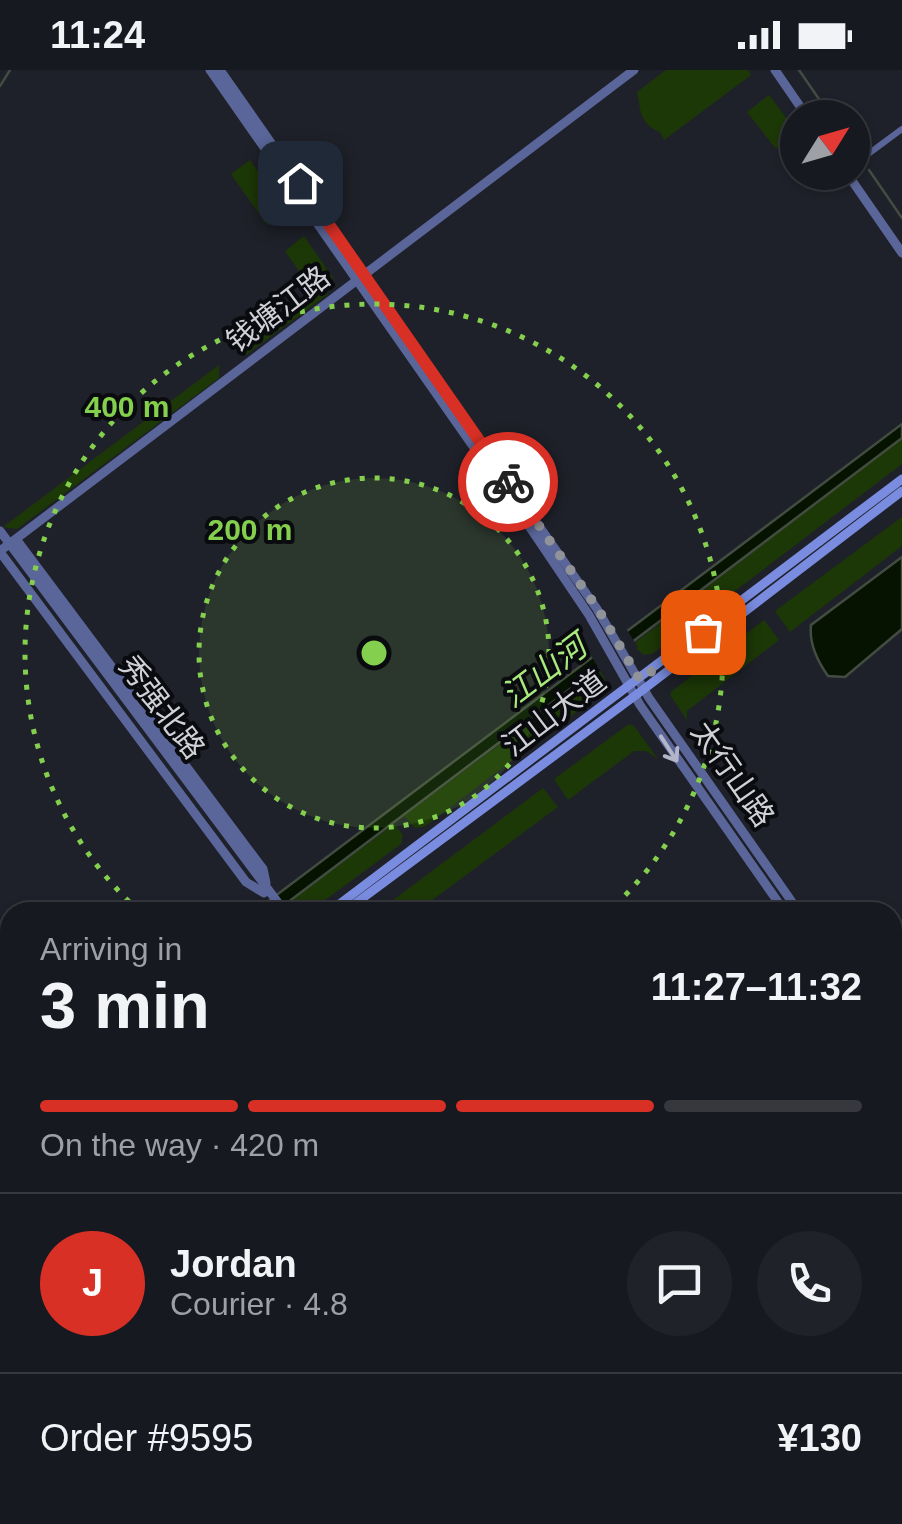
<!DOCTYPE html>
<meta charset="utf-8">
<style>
body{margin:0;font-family:Helvetica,"Noto Sans SC",sans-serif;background:#202229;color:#f1f3f6;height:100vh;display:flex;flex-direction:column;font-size:38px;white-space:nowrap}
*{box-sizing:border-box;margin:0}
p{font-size:32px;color:#9ea0a5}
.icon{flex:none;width:55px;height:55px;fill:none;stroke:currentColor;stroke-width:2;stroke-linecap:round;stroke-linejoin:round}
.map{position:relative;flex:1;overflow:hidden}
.drawer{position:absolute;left:0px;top:832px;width:902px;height:622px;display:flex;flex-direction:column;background:#171920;border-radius:30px 30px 0 0;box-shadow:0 2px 8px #0004,0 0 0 2px #36383e}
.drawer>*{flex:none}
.needle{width:65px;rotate:53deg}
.controls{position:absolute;left:780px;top:30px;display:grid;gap:20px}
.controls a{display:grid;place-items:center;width:90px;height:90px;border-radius:50%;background:#171920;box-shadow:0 2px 8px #0004,0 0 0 2px #36383e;font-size:50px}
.pin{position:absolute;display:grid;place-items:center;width:85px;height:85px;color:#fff;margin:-42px;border-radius:20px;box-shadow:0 5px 15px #0006}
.courier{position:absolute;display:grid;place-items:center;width:100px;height:100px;margin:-50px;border:8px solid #d93025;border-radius:50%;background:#fff;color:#222;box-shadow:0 2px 12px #0007}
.overview em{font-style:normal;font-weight:800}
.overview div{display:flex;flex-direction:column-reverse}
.overview{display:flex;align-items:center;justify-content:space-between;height:170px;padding:0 40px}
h1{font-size:65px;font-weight:800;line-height:75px}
.bar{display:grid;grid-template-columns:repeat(4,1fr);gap:15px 10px;align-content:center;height:120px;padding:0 40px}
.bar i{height:12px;border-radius:8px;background:#36383e}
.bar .on{background:#d93025}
.bar p{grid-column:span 4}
.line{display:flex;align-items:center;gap:25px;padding:0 40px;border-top:2px solid #36383e}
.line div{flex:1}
.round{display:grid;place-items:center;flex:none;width:105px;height:105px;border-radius:52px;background:#202229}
.status{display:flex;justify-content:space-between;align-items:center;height:70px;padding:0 50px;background:#171920;direction:ltr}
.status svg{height:28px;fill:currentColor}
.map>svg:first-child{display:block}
.green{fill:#1d3807}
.water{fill:#051300;stroke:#424c40;stroke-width:2.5}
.pier{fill:#1f212a}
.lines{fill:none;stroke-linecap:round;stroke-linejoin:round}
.stream{stroke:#424c40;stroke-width:2.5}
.minor{stroke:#5a6699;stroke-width:6}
.tertiary{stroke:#5a6699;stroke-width:9}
.secondary{stroke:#7a8cdf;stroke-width:9}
.primary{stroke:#9fafef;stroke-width:10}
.oneway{stroke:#b2b6c8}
.done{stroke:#91939a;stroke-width:10;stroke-dasharray:0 18}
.route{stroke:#d93025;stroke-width:12}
.ring{fill:none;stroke:#84cf4d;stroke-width:5;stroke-dasharray:5 10}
.labels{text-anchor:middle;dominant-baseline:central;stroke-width:8;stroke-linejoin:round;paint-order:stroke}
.street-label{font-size:30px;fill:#cfd1d7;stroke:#0a0b0f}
.water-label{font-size:32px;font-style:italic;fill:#a9ea7f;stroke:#0a0b0f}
.centre{fill:#84cf4d;stroke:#0a0b0f;stroke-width:5}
.ring-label{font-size:30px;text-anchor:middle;font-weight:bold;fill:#84cf4d;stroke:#0a0b0f;stroke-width:8;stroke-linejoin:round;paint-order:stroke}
</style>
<div class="status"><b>11:24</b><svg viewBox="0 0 49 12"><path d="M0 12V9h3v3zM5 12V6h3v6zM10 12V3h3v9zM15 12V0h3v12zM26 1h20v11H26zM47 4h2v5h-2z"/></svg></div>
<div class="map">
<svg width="902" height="1454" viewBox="0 0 902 1454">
<rect width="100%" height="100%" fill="#1f212a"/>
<path class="green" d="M666 0H748L751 5 664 70 660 62C639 54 641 40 637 22Z
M769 25 797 62 776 79 747 42Z
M250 90 286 141 267 155 231 104Z
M304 166 333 208 327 225 246 285 239 280 315 224 285 181Z
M219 295V308L17 459 3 457Z
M902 368V394L652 584 644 585 632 575Z
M902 447V476L790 562 775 541Z
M764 550 779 570 687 641V650L670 625 672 621Z
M600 600 608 615 604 621 424 757 415 758 404 746Z
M629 654 634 656 658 689 646 681H634L568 730 554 709Z
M543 718 558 737 416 842H377Z
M394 754 403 765 401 774 309 842H291L284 836Z
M10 1115V1201L0 1188V1122Z"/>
<path class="water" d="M902 354V368L275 842H254Z
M902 487V559L845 607 828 606C818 592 809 573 811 555Z
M231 1445H300L306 1452 237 1454Z"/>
<path class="pier" d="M625 557 638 577 602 604 590 584Z"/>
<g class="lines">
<path class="stream" d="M799 0 832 48
M0 16 10 0
M852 77 854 79
M869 100 902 148"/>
<path class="minor" d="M852 96 902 59
M0 1382 10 1375
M320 1445 327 1454"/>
<path class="tertiary" d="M210 0 533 462 589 545 640 635 785 842
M220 0 597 539 649 628 799 842
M775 0 808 48
M846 102 902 183
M0 461 285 842
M16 469 263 799 266 813
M0 481 634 0
M0 482 246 812 264 823
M892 976 902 989
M892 997 902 1010
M727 1445 734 1454
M737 1445 744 1454
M86 1454 87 1445"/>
<path class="secondary" d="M329 842 902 409
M344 842 644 619 902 421
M0 1090 10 1083
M0 1102 10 1095"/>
<path class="primary" d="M892 1135 902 1128
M468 1454 481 1445"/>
</g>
<defs><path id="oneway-shaft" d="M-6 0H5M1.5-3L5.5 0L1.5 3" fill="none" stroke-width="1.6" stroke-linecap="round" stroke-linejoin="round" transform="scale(2.5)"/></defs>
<use class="oneway" href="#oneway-shaft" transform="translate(669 679) rotate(57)"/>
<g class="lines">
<path class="done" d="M508 412 598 539 640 610 703 562"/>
<path class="route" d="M300 113 508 412"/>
</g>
<circle cx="374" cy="583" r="175" fill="#84cf4d" fill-opacity=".12"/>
<g class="ring">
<circle cx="374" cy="583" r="175"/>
<path d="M140 842A349 349 0 1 1 608 842"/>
</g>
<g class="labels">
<g class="street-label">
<text transform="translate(278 239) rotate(-37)">钱塘江路</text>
<text transform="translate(162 637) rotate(53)">秀强北路</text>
<text transform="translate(554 643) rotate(-37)">江山大道</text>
<text transform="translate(733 704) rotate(55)">太行山路</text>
</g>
<g class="water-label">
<text transform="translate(544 601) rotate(-37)">江山河</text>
</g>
</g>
<circle cx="374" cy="583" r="15" class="centre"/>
<g class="ring-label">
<text x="127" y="347">400 m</text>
<text x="250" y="470">200 m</text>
</g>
</svg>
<div class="controls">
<a><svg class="needle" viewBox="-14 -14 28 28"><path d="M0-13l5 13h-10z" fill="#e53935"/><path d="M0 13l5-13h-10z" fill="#9ea0a5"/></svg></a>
</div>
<div class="pin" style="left:703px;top:562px;background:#ea580c"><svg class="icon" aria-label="bag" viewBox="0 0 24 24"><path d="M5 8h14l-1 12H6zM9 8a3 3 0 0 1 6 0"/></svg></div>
<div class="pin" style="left:300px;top:113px;background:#1f2937"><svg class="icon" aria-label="home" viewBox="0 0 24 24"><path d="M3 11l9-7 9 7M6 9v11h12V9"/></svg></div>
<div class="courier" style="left:508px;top:412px"><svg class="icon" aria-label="bike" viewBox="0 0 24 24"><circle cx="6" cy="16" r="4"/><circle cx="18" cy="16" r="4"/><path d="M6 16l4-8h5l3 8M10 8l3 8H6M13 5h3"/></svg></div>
<section class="drawer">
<div class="overview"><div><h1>3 min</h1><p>Arriving in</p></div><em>11:27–11:32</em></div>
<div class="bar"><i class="on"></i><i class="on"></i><i class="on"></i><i></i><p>On the way · 420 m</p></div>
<div class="line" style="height:180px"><b class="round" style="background:#d93025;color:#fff">J</b><div><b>Jordan</b><p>Courier · 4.8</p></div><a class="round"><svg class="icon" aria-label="chat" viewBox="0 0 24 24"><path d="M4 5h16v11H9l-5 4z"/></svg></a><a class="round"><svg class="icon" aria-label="phone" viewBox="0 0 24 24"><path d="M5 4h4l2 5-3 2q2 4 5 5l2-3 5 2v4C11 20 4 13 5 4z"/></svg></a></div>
<div class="line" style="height:130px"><div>Order #9595</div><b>¥130</b></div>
</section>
</div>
